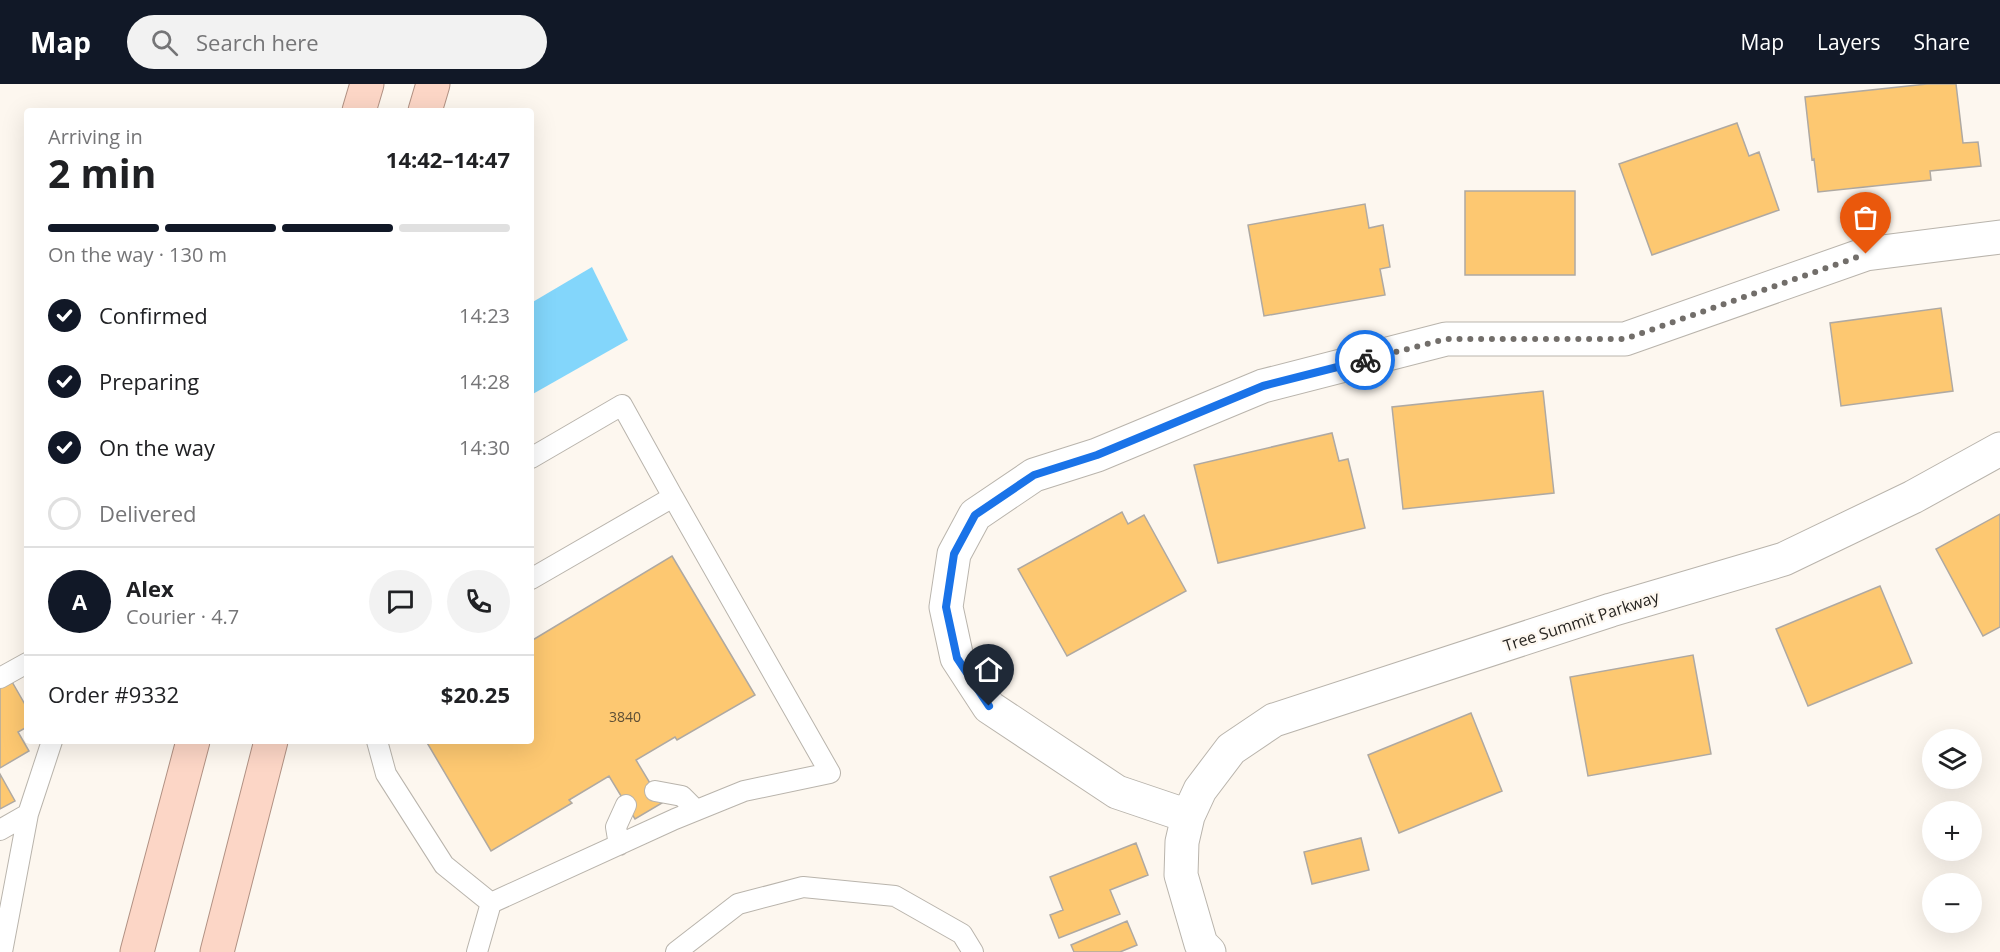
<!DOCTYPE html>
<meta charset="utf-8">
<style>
body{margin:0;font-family:"Open Sans",sans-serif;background:#f2f2f2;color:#202124;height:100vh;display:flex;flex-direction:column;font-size:22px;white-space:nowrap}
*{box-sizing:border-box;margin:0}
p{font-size:20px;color:#757577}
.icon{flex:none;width:33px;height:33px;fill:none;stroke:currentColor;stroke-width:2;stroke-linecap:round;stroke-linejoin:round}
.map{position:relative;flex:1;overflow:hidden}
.sheet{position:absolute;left:24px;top:24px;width:510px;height:636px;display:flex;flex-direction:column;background:#fff;border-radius:6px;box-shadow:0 6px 24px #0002}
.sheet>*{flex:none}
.tools{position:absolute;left:1922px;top:645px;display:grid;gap:12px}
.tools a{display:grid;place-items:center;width:60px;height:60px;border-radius:50%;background:#fff;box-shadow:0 6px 24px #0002;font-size:30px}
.pin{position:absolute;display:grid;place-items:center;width:51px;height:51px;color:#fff;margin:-62px -26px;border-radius:50% 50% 50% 0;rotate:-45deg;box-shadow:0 0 6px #0007}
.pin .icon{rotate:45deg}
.courier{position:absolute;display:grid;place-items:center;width:60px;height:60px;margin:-30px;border:4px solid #1a73e8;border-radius:50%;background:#fff;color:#222;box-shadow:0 2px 8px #0007}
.headline em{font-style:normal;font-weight:700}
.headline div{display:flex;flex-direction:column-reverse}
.headline{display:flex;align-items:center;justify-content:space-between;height:102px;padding:0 24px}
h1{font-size:39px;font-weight:700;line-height:45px}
.bar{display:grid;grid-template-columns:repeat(4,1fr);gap:9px 6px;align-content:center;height:72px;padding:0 24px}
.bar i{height:8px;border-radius:4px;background:#e0e0e0}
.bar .current{background:#111827}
.bar p{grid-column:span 4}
.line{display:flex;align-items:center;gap:15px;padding:0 24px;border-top:2px solid #e0e0e0}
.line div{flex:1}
.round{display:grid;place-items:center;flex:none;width:63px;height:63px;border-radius:32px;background:#f2f2f2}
ol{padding:0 24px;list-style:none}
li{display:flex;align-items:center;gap:18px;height:66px}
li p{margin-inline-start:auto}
li .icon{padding:6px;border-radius:50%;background:#111827;color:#fff;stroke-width:4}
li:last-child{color:#757577}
li i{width:33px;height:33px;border:3px solid #e0e0e0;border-radius:50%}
header{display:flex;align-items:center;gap:36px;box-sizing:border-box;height:84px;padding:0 30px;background:#111827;color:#fff}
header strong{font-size:28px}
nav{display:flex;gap:33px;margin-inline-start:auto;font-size:21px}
.search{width:420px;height:54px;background:#f2f2f2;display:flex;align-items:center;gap:15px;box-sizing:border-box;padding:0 21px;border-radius:33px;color:#757577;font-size:22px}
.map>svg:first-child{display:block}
.water{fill:#83d6fb}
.building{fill:#fdc871;stroke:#afa9a2;stroke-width:1.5}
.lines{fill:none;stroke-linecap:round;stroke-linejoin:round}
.service-casing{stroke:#b9b4ac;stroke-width:22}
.minor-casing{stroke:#b9b4ac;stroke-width:35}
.trunk-casing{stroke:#b19183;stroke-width:35}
.service{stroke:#fff;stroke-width:20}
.minor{stroke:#fff;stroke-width:33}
.trunk{stroke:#fcd6c6;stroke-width:33}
.done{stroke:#726e6a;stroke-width:6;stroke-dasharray:0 10.8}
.route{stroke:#1a73e8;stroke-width:8}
.labels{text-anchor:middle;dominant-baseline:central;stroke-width:4.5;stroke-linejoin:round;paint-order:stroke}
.number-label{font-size:14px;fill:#5c4e36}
.street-label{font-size:16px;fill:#272522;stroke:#fdf7ef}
</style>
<header>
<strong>Map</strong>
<div class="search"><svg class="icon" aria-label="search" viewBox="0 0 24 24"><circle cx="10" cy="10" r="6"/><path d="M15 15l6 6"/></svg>Search here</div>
<nav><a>Map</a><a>Layers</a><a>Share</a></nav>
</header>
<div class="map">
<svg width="2000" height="868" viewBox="0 0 2000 868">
<rect width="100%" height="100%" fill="#fdf7ef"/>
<path class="water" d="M592 183 628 256 531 311V219Z"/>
<path class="building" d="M1927 0H1956L1963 59 1978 58 1981 82 1930 87 1931 96 1818 108 1814 75 1812 76 1805 13Z
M1737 39 1749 72 1759 68 1779 126 1652 171 1619 80Z
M1465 107H1575V191H1465Z
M1365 120 1369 144 1383 141 1390 183 1380 185 1385 211 1264 232 1248 141Z
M1941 224 1953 307 1841 322 1830 239Z
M1543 307 1554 409 1403 425 1392 323Z
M1332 349 1339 377 1348 375 1365 444 1218 479 1194 381Z
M1122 428 1128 440 1144 431 1186 507 1067 572 1018 485Z
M2000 430V543L1983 552 1936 465Z
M672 472 755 611 677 656 675 653 636 676 662 719 635 735 609 692 569 716 572 719 491 767 426 657H531V557Z
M1880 502 1912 579 1808 622 1776 545Z
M1693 571 1711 670 1588 692 1570 593Z
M11 596 27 624V643L18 648 29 667 0 684V603Z
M1471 629 1502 707 1399 749 1368 671Z
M0 690 15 717 0 725Z
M1361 754 1369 786 1312 800 1304 768Z
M1136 759 1148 791 1110 806 1120 830 1059 854 1050 831 1063 826 1050 793Z
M1127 837 1137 861 1120 868H1074L1071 861Z"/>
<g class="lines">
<defs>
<path id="service" d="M531 374 622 321 673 413
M0 594 27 579
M377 657 386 690 444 781 491 819
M655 707 682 712 696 726
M28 730 52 657
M0 746 28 730 2 868
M619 761 616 743 626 721
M477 868 491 819 675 735 744 707 830 689 673 413 531 495
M676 868 738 820 803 803 895 812 962 850 973 868"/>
<path id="minor" d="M1188 732 1117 708 989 623 957 574 946 523 954 470 975 431 1034 391 1097 371 1263 302 1446 255H1625L1866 170 2000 153
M1209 868 1201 860 1181 791 1182 758 1188 732 1200 706 1231 665 1274 636 1611 526 1784 475 1913 413 2000 365"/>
<path id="trunk" d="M359 27 367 0
M425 27 433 0
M137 868 193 657
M217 868 271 657"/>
</defs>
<use href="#service" class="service-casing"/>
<use href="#minor" class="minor-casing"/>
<use href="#trunk" class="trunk-casing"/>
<use href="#service" class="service"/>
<use href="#minor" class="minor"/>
<use href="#trunk" class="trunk"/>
</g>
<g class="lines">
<path class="done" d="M1365 276 1446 255H1625L1866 170"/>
<path class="route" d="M989 622 957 574 946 523 954 470 975 431 1034 391 1097 371 1263 302 1365 276"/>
</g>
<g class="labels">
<g class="number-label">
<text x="625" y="632">3840</text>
</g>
<g class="street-label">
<text transform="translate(1581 537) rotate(-18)">Tree Summit Parkway</text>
</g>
</g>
</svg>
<div class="tools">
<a><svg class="icon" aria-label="layers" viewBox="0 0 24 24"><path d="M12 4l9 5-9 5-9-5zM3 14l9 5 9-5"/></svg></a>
<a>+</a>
<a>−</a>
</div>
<div class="pin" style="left:1866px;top:170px;background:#ea580c"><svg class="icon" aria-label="bag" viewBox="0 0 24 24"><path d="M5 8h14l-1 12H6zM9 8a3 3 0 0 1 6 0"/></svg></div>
<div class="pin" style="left:989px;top:622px;background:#1f2937"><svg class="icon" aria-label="home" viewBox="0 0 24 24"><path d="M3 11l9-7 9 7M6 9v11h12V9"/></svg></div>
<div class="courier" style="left:1365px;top:276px"><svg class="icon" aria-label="bike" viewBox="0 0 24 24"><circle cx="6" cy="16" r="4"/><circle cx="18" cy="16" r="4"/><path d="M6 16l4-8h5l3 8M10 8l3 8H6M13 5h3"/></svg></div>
<section class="sheet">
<div class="headline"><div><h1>2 min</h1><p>Arriving in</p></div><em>14:42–14:47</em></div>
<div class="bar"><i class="current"></i><i class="current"></i><i class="current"></i><i></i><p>On the way · 130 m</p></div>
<ol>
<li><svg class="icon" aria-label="check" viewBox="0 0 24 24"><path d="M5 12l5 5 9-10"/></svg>Confirmed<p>14:23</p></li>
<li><svg class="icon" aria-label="check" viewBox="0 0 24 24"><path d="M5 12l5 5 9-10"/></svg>Preparing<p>14:28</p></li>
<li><svg class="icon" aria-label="check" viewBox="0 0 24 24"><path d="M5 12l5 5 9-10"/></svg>On the way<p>14:30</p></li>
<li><i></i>Delivered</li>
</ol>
<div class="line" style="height:108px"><b class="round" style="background:#111827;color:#fff">A</b><div><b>Alex</b><p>Courier · 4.7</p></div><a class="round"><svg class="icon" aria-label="chat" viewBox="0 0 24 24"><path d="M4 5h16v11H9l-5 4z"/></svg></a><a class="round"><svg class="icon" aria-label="phone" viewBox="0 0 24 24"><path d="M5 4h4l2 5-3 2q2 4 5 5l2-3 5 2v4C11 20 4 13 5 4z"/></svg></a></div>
<div class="line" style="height:78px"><div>Order #9332</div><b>$20.25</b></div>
</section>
</div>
